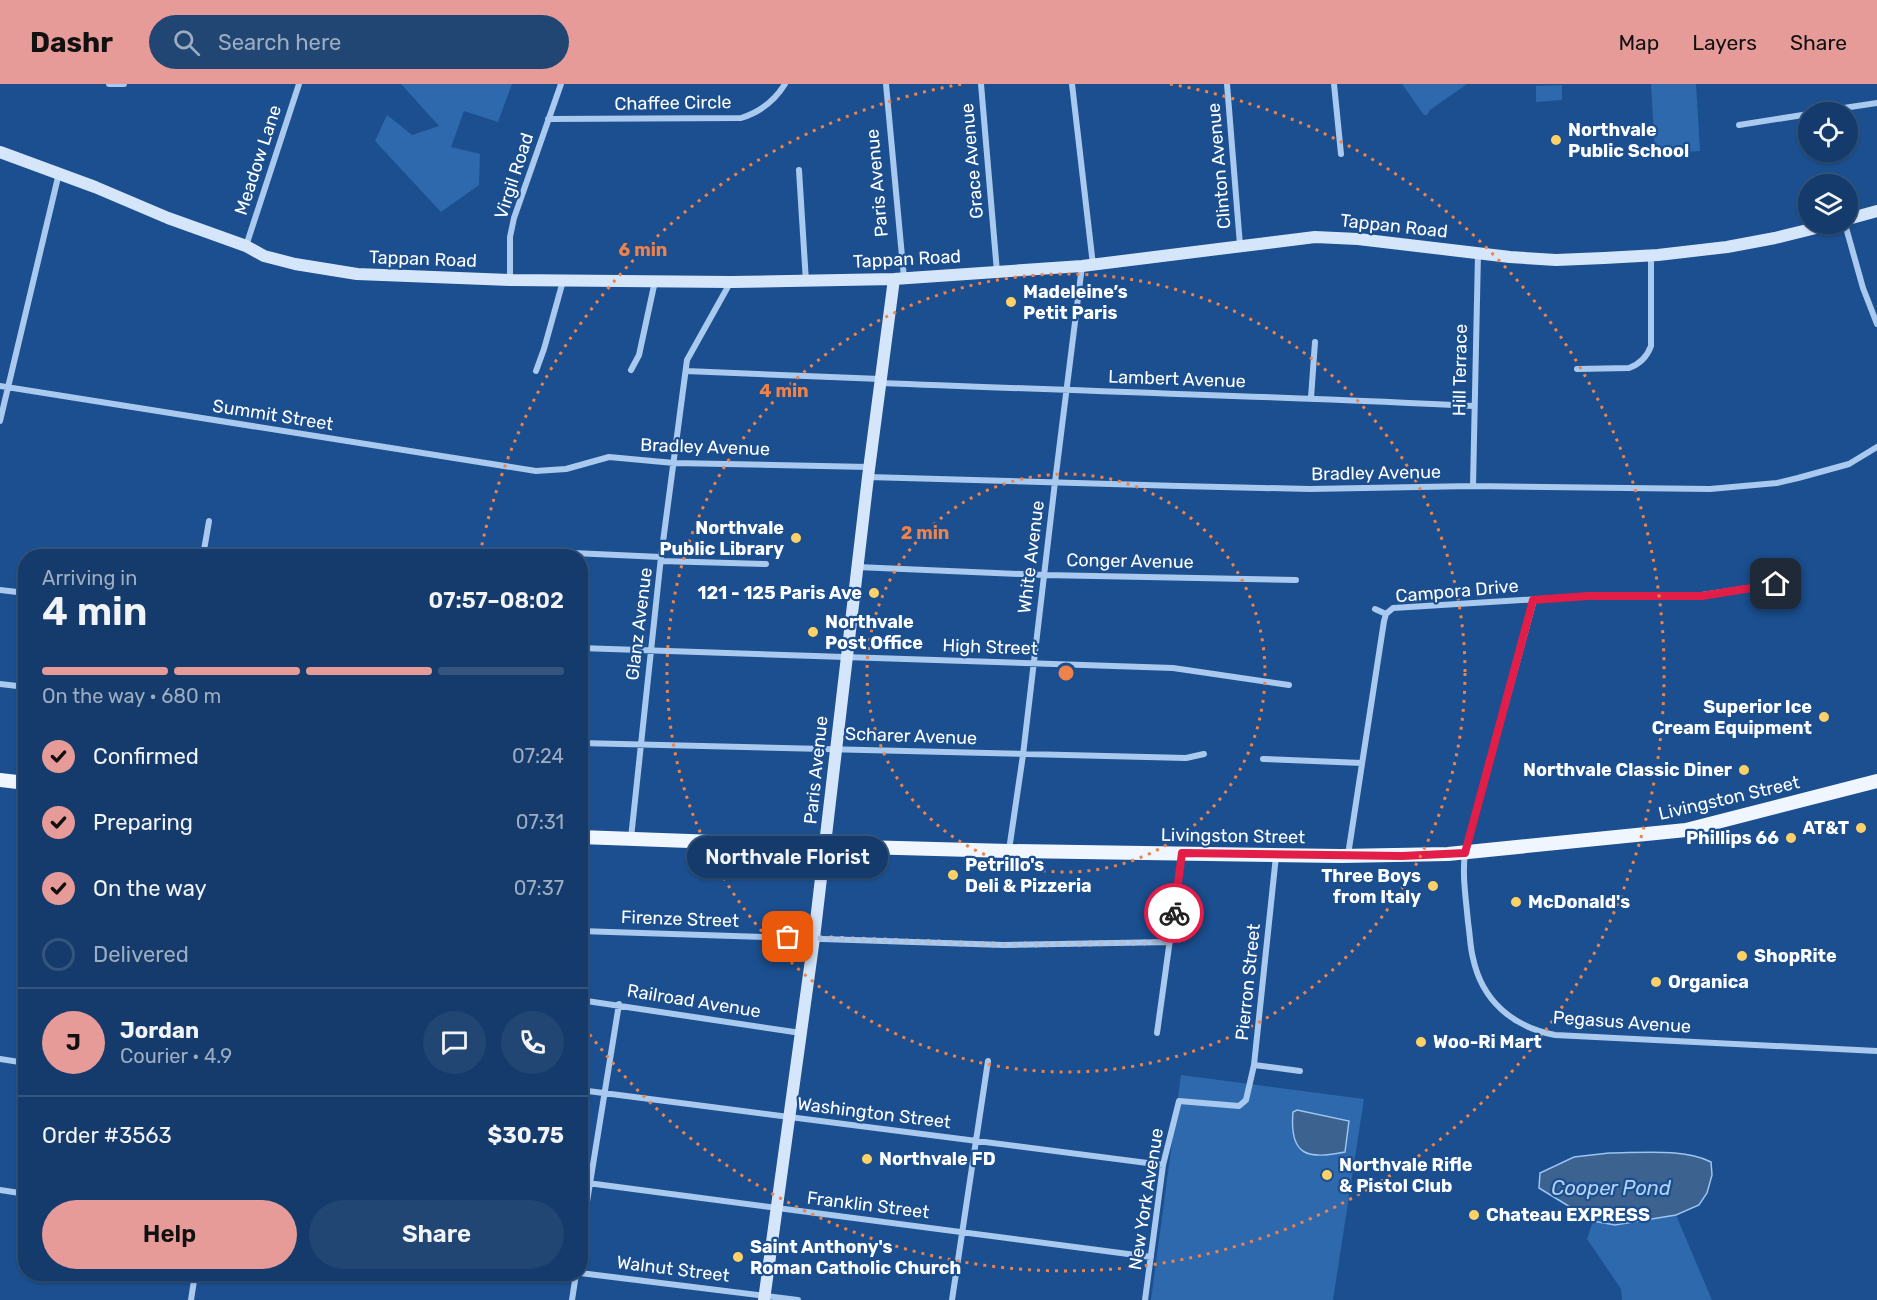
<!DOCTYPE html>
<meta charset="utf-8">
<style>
body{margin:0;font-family:Rubik,sans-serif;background:#214673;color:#f1f3f6;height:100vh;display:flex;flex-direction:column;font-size:22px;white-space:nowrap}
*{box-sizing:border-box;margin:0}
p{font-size:20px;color:#9dadc1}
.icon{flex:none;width:33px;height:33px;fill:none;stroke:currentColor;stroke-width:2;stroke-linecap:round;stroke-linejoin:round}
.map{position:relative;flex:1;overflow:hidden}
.panel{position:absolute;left:18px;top:465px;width:570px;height:732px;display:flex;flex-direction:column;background:#143b6b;border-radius:24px;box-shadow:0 2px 4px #0004,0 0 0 2px #33557e}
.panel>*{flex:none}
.fabs{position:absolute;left:1798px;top:18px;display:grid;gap:12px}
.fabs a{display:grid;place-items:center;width:60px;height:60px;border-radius:50%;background:#143b6b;box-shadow:0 2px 4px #0004,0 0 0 2px #33557e;font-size:30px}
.pin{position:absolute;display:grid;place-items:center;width:51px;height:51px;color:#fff;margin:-26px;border-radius:12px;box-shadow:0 3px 9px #0006}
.courier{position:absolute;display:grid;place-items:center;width:60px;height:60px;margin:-30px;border:4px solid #e11d48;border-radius:50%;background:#fff;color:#222;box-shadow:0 2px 8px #0007}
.bubble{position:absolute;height:42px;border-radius:21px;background:#143b6b;box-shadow:0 2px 4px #0004,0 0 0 2px #33557e;font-size:20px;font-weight:600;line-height:42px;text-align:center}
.overview em{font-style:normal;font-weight:600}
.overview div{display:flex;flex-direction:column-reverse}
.overview{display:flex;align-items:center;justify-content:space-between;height:102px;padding:0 24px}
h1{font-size:39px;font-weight:600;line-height:45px}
.bar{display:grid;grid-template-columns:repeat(4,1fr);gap:9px 6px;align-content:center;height:72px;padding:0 24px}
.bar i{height:8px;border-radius:4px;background:#33557e}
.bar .current{background:#e69b98}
.bar p{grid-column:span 4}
.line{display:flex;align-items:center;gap:15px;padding:0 24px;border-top:2px solid #33557e}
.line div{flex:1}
.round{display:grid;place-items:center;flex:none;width:63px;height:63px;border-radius:32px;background:#214673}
ol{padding:0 24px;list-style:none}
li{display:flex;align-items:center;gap:18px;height:66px}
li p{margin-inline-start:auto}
li .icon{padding:6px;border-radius:50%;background:#e69b98;color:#111;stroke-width:4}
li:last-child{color:#9dadc1}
li i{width:33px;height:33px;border:3px solid #33557e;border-radius:50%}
.cta{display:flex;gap:12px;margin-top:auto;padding:12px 24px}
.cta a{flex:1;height:69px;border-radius:36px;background:#e69b98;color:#111;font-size:24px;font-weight:600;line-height:69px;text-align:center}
.cta a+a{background:#214673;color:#f1f3f6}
header{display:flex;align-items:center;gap:36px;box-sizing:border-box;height:84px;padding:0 30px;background:#e69b98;color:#111}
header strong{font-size:28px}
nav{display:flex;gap:33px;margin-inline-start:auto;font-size:21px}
.search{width:420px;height:54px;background:#214673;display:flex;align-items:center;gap:15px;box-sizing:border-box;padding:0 21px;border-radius:33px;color:#9dadc1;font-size:22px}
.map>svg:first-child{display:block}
.green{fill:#2e69ad}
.water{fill:#3c6290;stroke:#9cc4f0;stroke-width:1.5}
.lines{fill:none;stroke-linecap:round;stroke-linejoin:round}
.street{stroke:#a9c9ee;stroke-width:6}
.secondary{stroke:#d6e6fa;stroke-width:12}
.primary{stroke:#f0f6ff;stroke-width:14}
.done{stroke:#afc1d8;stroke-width:6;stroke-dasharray:0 10.8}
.route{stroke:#e11d48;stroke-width:8}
.ring{fill:none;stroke:#ee8249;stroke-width:3;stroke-dasharray:3 6}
.poi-dot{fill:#ffd166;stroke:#1b4f8f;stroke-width:2}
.labels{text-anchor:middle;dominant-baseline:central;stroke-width:4.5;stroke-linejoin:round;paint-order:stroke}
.street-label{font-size:18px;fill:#fff;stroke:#1b4f8f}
.poi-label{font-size:18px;font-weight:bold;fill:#fff;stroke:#1b4f8f;text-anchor:start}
.water-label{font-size:20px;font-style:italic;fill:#b5d3f5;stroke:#1b4f8f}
.centre{fill:#ee8249;stroke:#1b4f8f;stroke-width:3}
.ring-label{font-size:18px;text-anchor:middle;font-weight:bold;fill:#ee8249;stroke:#1b4f8f;stroke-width:4.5;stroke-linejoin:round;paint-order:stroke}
</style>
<header>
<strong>Dashr</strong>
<div class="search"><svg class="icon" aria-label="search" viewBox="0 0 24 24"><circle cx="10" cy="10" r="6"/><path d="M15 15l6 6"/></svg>Search here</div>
<nav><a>Map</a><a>Layers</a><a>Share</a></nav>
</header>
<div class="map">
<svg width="1877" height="1216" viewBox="0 0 1877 1216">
<rect width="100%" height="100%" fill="#1b4f8f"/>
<path class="green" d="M401 0H512L498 38 464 27 451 63 480 70 479 101 441 128 375 57 387 31 412 51 439 42Z
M1402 0H1467L1430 26 1427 31H1424Z
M1651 0H1696L1700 67 1655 70Z
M1562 1V16L1536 18V2Z
M1181 991 1364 1015 1333 1216H1151Z
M1676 1131 1712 1216H1622L1621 1205 1587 1155 1593 1137 1615 1141Z"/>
<path class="water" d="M1297 1026 1349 1037 1345 1068C1308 1076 1289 1072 1293 1028Z
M1609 1069C1639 1069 1684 1064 1711 1078L1712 1091 1707 1109 1699 1121 1676 1131 1615 1141 1593 1137 1539 1104 1540 1089 1574 1073Z"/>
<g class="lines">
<path class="street" d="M109 0H124
M886 0 904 194
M981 0 997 188
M1072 0 1093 181
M1227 0 1240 161
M1334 0 1341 70
M1817 28 1877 19
M548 35 741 34C760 28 774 18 785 0
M1739 41 1809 30
M799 86 806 198
M1845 140 1863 204 1877 240
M246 162 299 0
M510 196V153L514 134 561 0
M1577 285 1629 284C1640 280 1647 273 1651 262V172
M631 286 639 271 655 197
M536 287 544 265 563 197
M686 287 880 295
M880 299C1078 307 1276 312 1474 322
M0 302 536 387 566 385 609 373 674 379 869 383
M1311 314 1315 258
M0 337 59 89
M868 393 1179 402 1310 405 1473 402 1710 405 1777 399 1798 394 1849 380 1877 363
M1473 402 1478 170
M551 468 661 473
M203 472 209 437
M661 477 766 480
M857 483 1044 491 1296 496
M0 506 26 509
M1534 516 1465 769C1462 792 1466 814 1468 838 1470 850 1470 863 1473 874 1482 917 1513 943 1555 951L1877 967
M1375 525 1386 530
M580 564 1173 584 1289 601
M0 600 26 603
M580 659 1186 674 1204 670
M1263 675 1362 679
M631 754 661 473 687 276 730 199
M1009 766 1023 671 1055 398 1082 182
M1348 771 1384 537 1386 530 1393 524 1588 512 1702 511 1776 500
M1276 772 1254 981 1300 987
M580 847 1004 861 1170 858
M580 916 801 949
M1157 949 1182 769
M0 975 26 979
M580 1006 1163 1081
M580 1098 1151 1173
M0 1106 26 1110
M580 1161 619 920
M580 1189 798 1216
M191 1216 195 1190
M572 1216 576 1190
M952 1216 988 977
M1145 1216 1163 1081 1179 1017 1239 1022 1246 1016 1254 981"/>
<path class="secondary" d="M0 68 95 103 168 134 246 162 264 172 295 180 357 190 510 196 731 198 894 195 1082 182 1315 153 1358 155 1510 173 1556 176 1604 174 1658 171 1727 163 1775 154 1832 140
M1848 135 1877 127
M764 1216 814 854 868 393 894 195"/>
<path class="primary" d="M0 696 26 699
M580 753 825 762 1009 767 1341 772 1448 770 1686 746 1877 697"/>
</g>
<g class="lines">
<path class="done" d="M788 853 1004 861 1170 858 1174 829"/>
<path class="route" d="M1174 829 1182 769 1402 772 1465 769 1533 516 1588 512H1702L1776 500"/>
</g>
<g class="ring">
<circle cx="1066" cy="589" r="199"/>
<circle cx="1066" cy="589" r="399"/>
<path d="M480 470A598 598 0 0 1 962 0M1170 0A598 598 0 1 1 582 940"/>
</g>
<g class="poi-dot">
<circle cx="1556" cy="56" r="6"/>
<circle cx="1011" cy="218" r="6"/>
<circle cx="796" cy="454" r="6"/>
<circle cx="874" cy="509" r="6"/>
<circle cx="813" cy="548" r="6"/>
<circle cx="1824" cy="633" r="6"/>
<circle cx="1744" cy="686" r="6"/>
<circle cx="1861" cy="744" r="6"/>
<circle cx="1791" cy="754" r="6"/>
<circle cx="953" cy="791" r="6"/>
<circle cx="1433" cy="802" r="6"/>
<circle cx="1516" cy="818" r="6"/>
<circle cx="1742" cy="872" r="6"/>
<circle cx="1656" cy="898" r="6"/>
<circle cx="1421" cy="958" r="6"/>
<circle cx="867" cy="1075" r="6"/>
<circle cx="1327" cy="1091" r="6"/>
<circle cx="1474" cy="1131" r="6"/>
<circle cx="738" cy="1173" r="6"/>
</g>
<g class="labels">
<g class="street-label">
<text transform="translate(673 19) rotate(-1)">Chaffee Circle</text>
<text transform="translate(258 76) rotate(-72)">Meadow Lane</text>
<text transform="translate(972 77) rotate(-95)">Grace Avenue</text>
<text transform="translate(1219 82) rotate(-95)">Clinton Avenue</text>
<text transform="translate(514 92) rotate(-72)">Virgil Road</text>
<text transform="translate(877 99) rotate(-95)">Paris Avenue</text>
<text transform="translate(1394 142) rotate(6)">Tappan Road</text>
<text transform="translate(423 175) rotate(2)">Tappan Road</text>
<text transform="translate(907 175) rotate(-3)">Tappan Road</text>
<text transform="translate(1460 286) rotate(-89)">Hill Terrace</text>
<text transform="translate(1177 295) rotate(2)">Lambert Avenue</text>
<text transform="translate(273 331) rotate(9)">Summit Street</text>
<text transform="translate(705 363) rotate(2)">Bradley Avenue</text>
<text transform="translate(1376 389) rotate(-1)">Bradley Avenue</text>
<text transform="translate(1031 473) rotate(-83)">White Avenue</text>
<text transform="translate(1130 477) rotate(1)">Conger Avenue</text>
<text transform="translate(1457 507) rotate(-5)">Campora Drive</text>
<text transform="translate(639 540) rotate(-83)">Glanz Avenue</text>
<text transform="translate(990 563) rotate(2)">High Street</text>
<text transform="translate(911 652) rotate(2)">Scharer Avenue</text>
<text transform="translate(816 686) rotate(-84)">Paris Avenue</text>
<text transform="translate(1729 714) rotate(-13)">Livingston Street</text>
<text transform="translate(1233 752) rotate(1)">Livingston Street</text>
<text transform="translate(680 835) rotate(2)">Firenze Street</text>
<text transform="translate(1248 898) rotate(-84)">Pierron Street</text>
<text transform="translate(694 917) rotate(9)">Railroad Avenue</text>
<text transform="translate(1622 938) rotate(4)">Pegasus Avenue</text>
<text transform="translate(874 1029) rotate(7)">Washington Street</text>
<text transform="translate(1146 1115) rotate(-81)">New York Avenue</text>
<text transform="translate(868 1121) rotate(7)">Franklin Street</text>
<text transform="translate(673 1185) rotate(7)">Walnut Street</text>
</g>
<g class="poi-label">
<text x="1568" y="46">Northvale<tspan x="1568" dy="21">Public School</tspan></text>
<text x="1023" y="208">Madeleine’s<tspan x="1023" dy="21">Petit Paris</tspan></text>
<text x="784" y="444" text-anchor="end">Northvale<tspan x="784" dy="21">Public Library</tspan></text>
<text x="862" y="509" text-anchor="end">121 - 125 Paris Ave</text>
<text x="825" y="538">Northvale<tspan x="825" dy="21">Post Office</tspan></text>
<text x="1812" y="623" text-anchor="end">Superior Ice<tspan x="1812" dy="21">Cream Equipment</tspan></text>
<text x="1732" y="686" text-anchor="end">Northvale Classic Diner</text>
<text x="1849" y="744" text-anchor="end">AT&amp;T</text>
<text x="1779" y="754" text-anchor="end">Phillips 66</text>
<text x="965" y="781">Petrillo's<tspan x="965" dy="21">Deli &amp; Pizzeria</tspan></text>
<text x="1421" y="792" text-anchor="end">Three Boys<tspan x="1421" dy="21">from Italy</tspan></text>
<text x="1528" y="818">McDonald's</text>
<text x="1754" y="872">ShopRite</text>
<text x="1668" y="898">Organica</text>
<text x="1433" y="958">Woo-Ri Mart</text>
<text x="879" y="1075">Northvale FD</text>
<text x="1339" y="1081">Northvale Rifle<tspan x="1339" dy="21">&amp; Pistol Club</tspan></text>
<text x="1486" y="1131">Chateau EXPRESS</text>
<text x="750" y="1163">Saint Anthony's<tspan x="750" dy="21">Roman Catholic Church</tspan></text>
</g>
<g class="water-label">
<text x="1611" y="1104">Cooper Pond</text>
</g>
</g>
<circle cx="1066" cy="589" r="9" class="centre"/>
<g class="ring-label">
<text x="643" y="172">6 min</text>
<text x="784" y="313">4 min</text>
<text x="925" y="455">2 min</text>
</g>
</svg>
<div class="fabs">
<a><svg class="icon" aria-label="locate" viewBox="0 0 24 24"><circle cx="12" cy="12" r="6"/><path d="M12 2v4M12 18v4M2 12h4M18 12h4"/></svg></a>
<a><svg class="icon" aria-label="layers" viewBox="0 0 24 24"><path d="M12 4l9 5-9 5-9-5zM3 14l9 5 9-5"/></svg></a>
</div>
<div class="pin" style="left:788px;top:853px;background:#ea580c"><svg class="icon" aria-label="bag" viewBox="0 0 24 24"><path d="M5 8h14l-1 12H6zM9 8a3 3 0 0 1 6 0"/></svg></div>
<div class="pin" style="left:1776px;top:500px;background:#1f2937"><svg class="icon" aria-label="home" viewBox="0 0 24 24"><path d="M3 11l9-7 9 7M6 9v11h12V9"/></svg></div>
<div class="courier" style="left:1174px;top:829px"><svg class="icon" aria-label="bike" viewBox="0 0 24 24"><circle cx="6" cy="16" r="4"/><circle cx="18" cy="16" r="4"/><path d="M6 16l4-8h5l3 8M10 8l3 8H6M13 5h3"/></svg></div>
<div class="bubble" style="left:687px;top:752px;width:201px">Northvale Florist</div>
<section class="panel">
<div class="overview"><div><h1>4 min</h1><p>Arriving in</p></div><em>07:57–08:02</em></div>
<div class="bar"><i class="current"></i><i class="current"></i><i class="current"></i><i></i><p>On the way · 680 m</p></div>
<ol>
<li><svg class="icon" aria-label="check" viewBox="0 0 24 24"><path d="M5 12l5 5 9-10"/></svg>Confirmed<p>07:24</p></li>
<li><svg class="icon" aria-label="check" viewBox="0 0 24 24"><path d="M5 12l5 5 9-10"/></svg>Preparing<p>07:31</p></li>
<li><svg class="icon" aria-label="check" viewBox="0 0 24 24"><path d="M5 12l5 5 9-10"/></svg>On the way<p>07:37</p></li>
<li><i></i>Delivered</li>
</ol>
<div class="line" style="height:108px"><b class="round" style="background:#e69b98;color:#111">J</b><div><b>Jordan</b><p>Courier · 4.9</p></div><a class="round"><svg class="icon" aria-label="chat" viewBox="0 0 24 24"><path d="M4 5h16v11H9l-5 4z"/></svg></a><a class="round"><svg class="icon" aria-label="phone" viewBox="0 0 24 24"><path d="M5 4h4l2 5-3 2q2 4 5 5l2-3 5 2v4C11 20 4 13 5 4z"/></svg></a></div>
<div class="line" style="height:78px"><div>Order #3563</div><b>$30.75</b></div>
<div class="cta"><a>Help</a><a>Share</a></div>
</section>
</div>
